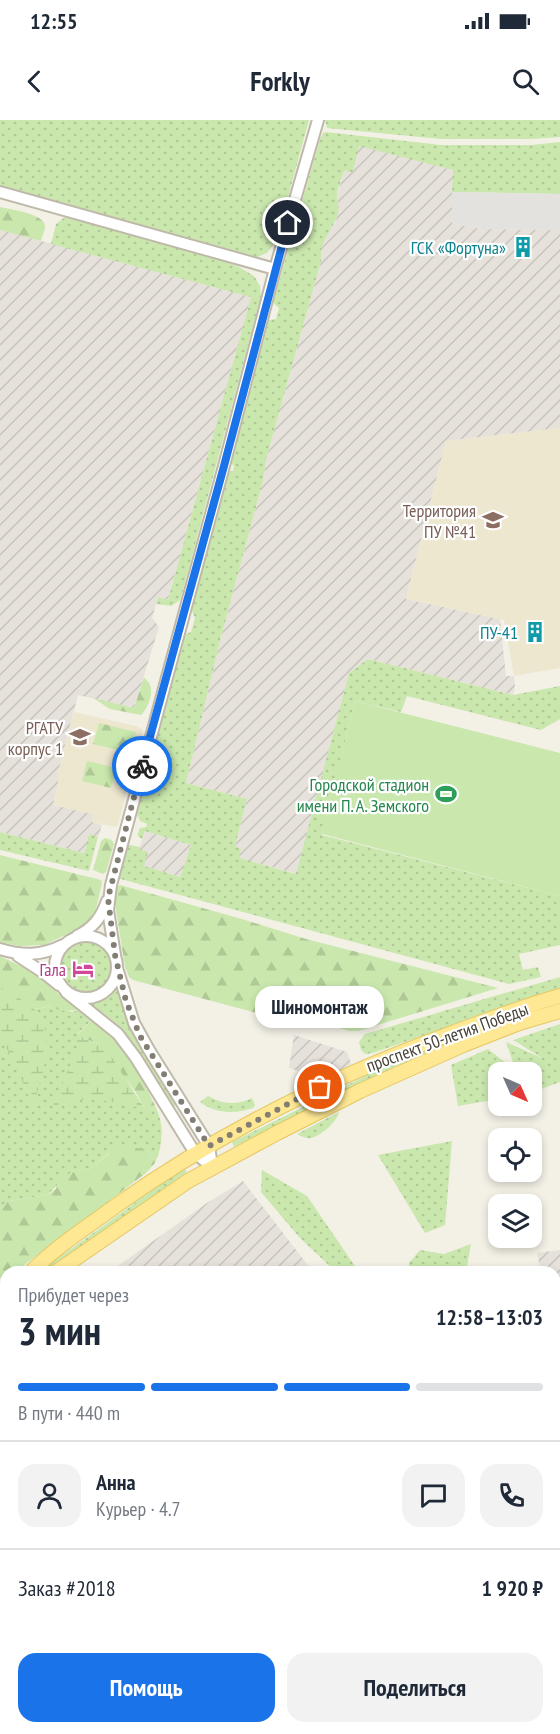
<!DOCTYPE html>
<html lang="ru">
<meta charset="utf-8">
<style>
body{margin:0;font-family:"PT Sans Narrow",sans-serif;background:#f2f2f3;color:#1f2937;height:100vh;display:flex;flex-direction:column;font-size:22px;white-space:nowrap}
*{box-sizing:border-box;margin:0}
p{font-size:20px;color:#747a83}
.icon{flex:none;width:33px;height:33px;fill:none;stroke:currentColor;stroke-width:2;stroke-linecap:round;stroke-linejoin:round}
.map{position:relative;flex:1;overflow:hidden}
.side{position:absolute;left:0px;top:1146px;width:561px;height:468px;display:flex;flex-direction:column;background:#fff;border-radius:18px 18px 0 0;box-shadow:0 3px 9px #0003}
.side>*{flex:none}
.needle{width:39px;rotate:135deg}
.tools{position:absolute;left:488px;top:942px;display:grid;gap:12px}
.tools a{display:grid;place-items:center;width:54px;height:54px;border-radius:12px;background:#fff;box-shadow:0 3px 9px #0003;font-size:30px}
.pin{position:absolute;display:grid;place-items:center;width:51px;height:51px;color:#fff;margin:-26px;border:3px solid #fff;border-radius:50%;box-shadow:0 2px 6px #0007}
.courier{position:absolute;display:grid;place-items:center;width:60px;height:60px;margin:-30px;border:4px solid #1a73e8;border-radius:50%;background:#fff;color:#222;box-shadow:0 2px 8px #0007}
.bubble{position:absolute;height:42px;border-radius:18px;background:#fff;box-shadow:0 3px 9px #0003;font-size:20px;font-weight:700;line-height:42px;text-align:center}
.headline em{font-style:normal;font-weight:700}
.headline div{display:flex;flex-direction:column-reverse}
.headline{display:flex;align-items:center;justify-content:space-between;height:102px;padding:0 18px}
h1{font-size:39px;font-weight:700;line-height:45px}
.bar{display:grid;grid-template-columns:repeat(4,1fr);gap:9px 6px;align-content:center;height:72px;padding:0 18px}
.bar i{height:8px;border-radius:4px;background:#e0e1e3}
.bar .on{background:#1a73e8}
.bar p{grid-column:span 4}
.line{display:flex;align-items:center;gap:15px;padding:0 18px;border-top:2px solid #e0e1e3}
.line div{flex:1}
.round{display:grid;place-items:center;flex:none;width:63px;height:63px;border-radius:18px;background:#f2f2f3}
.primary-button{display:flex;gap:12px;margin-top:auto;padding:12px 18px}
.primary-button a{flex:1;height:69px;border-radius:18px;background:#1a73e8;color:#fff;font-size:24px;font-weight:700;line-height:69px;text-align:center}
.primary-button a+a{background:#f2f2f3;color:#1f2937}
.status{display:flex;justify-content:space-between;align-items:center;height:42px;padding:0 30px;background:#fff;direction:ltr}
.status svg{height:16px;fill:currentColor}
header{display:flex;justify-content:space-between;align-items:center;height:78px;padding:0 18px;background:#fff;font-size:27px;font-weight:700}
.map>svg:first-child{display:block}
.industrial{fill:url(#industrial-furrows)}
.education{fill:#ede7d0}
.grass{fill:url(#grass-dots)}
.forest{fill:url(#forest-firs)}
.wetland{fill:url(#wetland-marsh)}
.pitch{fill:#cae8ae}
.parking{fill:#e4e2de}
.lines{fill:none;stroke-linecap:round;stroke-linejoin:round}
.minor-casing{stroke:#bfb9a9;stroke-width:14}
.major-casing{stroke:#e5c763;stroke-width:16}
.minor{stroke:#fff;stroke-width:10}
.major{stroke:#ffe894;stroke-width:14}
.rail{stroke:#969696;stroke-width:2;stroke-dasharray:8 8;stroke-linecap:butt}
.done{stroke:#837e73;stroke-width:6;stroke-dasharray:0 10.8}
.route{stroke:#1a73e8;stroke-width:8}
.labels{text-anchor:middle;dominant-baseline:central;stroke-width:4.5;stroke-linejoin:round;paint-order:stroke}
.culture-label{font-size:18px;fill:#0d838f;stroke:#fff;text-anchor:end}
.education-label{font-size:18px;fill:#785e54;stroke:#fff;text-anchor:end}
.leisure-label{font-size:18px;fill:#27864d;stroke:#fff;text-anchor:end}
.hotel-label{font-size:18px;fill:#b23c85;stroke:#fff;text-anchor:end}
.street-label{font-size:18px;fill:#464135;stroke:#fff}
</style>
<div class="status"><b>12:55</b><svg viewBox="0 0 49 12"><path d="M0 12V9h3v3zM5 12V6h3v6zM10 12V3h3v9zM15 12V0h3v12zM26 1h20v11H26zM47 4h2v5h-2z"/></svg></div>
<header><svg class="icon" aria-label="back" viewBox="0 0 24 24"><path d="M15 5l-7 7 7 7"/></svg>Forkly<svg class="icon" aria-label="search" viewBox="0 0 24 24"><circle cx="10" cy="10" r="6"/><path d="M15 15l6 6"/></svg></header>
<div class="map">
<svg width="560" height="1614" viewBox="0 0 560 1614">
<defs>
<pattern id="industrial-furrows" width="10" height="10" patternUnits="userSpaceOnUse" patternTransform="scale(1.5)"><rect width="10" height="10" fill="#e6e2db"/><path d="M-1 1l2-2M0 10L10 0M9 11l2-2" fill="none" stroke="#c7c3bd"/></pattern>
<pattern id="grass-dots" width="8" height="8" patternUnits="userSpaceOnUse" patternTransform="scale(1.5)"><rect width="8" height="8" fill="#cae8ae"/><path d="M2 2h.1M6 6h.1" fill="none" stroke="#afc896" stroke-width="1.8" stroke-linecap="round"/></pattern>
<pattern id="forest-firs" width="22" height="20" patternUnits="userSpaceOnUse" patternTransform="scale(1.5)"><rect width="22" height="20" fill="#cae8ae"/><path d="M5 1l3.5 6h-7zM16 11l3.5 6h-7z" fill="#afc896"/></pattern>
<pattern id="wetland-marsh" width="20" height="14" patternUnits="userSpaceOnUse" patternTransform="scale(1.5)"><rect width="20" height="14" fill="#cae8ae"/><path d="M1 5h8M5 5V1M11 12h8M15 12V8" fill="none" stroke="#afc896"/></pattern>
</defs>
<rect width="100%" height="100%" fill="#f3f0e6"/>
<path class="industrial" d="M359 25 453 50 452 103 481 109 560 110V308L446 321 406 479 500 499 506 556H514L515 566 513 575 368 539 349 553 297 754 238 738 235 727 247 679 186 663 221 517 263 361 266 340 321 141V132L325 115 335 103 339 89 337 75 344 51Z
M0 110 251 177 168 480 158 478 152 498 159 507 134 588 78 575 58 653V663L53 685 94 694 92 702 102 705 98 717 89 714 84 733 0 712Z
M145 711 191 725 180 757 143 746 139 729Z
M294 915 347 932 351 944 327 956 324 951 303 960 301 952 289 948Z
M243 1061 313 1152H109L207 1083Z
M560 1130V1293L559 1280H555V1152H541L537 1133Z
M6 1284V1413L0 1403V1285Z"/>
<path class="education" d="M560 308V548L514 556 504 500 406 479 446 321Z
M74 592 136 606 143 610 137 635H131L127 648 132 652 118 704 116 707 92 702 93 694 53 685 58 663V653Z"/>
<path class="grass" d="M0 0H309L276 121 267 133 257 137 0 65Z
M325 0H560V17L531 19H441L327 8Z
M326 12 441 25H532L560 22V74L452 72 453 50 359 26 353 52 344 51C342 58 338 67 337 74 337 81 340 86 338 93 333 112 320 117 321 141L266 340 263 361 221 517 186 663 247 679 235 726 241 729 239 738 296 754 349 553 368 539 513 575 560 566V599L541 610 407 576 401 592 355 581 322 715 560 776V825L519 834 523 850 538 847 541 857 509 864 117 758 125 724 140 727 139 729 148 732 144 746 180 757 191 725 145 711 142 719 137 715 140 708 146 707 147 704 140 701 137 694 183 518 186 514 191 512 195 498 191 489 228 352 233 351 234 346 231 343 269 200 276 199 279 188 273 183 320 19 323 13Z
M65 97 221 140 239 147 254 156 260 166 261 176 182 474 180 480 171 486 156 484 158 477 168 480 251 177 51 124 56 104Z
M0 712 84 733 89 714 98 717 89 751 0 730Z
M61 847a25 25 0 1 1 50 0a25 25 0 1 1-50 0Z
M560 857V870L513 884 373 933 365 934 361 930 359 922 365 914Z
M116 865 122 887 131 909 177 984 172 987 124 914 90 883 107 875Z
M0 867 34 889 53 886 72 892 79 890 92 900 77 914 145 989 157 990C164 1006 163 1026 155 1043L148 1030 109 1033 91 1048 72 1052 47 1075 9 1081 0 1088Z
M560 882V886L462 920 396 946 234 1027 232 1022 394 942 460 915Z
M560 904V962L531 973V952H498V979L458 986 451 945 488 929 516 951 506 922 542 938 513 920Z
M208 976C223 985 237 985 252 978L255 985 253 988C234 994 216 994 200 982Z
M339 992C337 1002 321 1016 311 1018 306 1019 301 1016 297 1014Z
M452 1021 445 1105 425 1113 378 1035Z
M182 1049H185L187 1052 183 1055 49 1149 46 1147Z
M262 1050 307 1076 359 1152H336L300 1118 261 1072Z
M471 1124 466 1152H409V1143L420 1130 444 1134Z"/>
<path class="forest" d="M0 87C10 89 45 94 45 106 45 110 42 117 41 121L0 110Z
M144 557C145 559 150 563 150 565 154 574 147 589 141 595L110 589 93 578 134 588Z
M99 603 136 612 131 633 93 624Z
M87 641 116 648 111 668 82 661Z
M105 718 112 720 114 724 106 752 103 754 93 750 101 721Z
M0 735 101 760 102 763 96 789 92 796 80 808 44 825 19 826 0 822Z
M120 765 242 799 306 819 498 868 358 911H349L280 888 276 898 133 860 129 857 125 847 114 778 116 766Z
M0 836 31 851 79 890 60 891 52 886 34 889 0 867Z
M92 900C99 906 107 912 114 919 131 936 147 968 157 990L145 989 135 971 98 924 77 915Z
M120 1025 148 1030 155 1043 146 1053 15 1152H6V1157L0 1158V1088L9 1081 47 1075 56 1069 58 1059 72 1052 91 1048Z"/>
<path class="wetland" d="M0 867C11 874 26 880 35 890 61 920 38 960 32 992L27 971 0 914Z
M77 915 98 924 111 936 145 989 114 982 85 979 53 986 77 929Z"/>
<path class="pitch" d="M355 581 560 633V776L322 714Z"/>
<path class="parking" d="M452 72 560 74V110L481 109 452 103Z"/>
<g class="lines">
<defs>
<path id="minor" d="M0 72 275 149
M55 847a31 31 0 1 1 62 0a31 31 0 1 1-62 0Z
M77 816C93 808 101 798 107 781
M0 829C23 836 41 836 63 825
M115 835 108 790 111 765 224 346 275 149 318 0
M18 836 44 853 59 865
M117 848 134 903 149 930 209 1026 212 1047
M66 872 118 914 136 938 195 1033 212 1047
M555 1557 560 1563
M292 1614 294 1608"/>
<path id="major" d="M31 1152C57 1126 88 1106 117 1085 220 1012 334 956 452 913 488 900 523 886 560 876
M56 1152 188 1061 277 1013 360 971 463 925 519 903 560 891
M0 1186 6 1180"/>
</defs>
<use href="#minor" class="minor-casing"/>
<use href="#major" class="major-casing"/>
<use href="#minor" class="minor"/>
<use href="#major" class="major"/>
<path class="rail" d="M0 1212 6 1215
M555 1452 560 1455"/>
</g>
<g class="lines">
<path class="done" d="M142 646 108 778 115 835 126 881 140 916 209 1026 320 967"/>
<path class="route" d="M142 646 224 346 288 103"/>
</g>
<defs>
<symbol id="building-bare" viewBox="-9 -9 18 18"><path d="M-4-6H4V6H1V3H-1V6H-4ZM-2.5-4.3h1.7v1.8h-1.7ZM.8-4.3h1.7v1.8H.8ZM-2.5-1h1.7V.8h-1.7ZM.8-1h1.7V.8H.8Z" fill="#0f9aa8" stroke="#fff" stroke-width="2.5" paint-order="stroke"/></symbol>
<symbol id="university-bare" viewBox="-9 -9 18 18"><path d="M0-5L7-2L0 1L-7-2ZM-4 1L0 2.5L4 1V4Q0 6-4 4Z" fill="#8d6e63" stroke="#fff" stroke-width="2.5" paint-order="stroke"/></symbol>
<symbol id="stadium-bare" viewBox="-9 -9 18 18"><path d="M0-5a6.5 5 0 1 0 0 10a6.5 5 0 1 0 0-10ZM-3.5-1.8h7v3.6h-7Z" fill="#2e9e5b" stroke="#fff" stroke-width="2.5" paint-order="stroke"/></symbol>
<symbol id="hotel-bare" viewBox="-9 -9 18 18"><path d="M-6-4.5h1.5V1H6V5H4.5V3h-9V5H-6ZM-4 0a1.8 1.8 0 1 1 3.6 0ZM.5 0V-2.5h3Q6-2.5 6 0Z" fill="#d1479c" stroke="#fff" stroke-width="2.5" paint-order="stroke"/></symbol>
</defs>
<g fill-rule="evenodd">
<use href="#building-bare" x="508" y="112" width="30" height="30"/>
<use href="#university-bare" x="478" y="385" width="30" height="30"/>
<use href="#building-bare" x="520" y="497" width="30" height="30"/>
<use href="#university-bare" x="65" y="602" width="30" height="30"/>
<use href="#stadium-bare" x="431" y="659" width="30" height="30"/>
<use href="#hotel-bare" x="68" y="834" width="30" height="30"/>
</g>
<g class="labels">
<g class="culture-label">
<text x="506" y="127">ГСК «Фортуна»</text>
<text x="518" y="512">ПУ-41</text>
</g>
<g class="education-label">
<text x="476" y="390">Территория<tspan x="476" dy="21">ПУ №41</tspan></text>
<text x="63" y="607">РГАТУ<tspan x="63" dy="21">корпус 1</tspan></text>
</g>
<g class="leisure-label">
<text x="429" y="664">Городской стадион<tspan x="429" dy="21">имени П. А. Земского</tspan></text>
</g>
<g class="hotel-label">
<text x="66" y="849">Гала</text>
</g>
<g class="street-label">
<text transform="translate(447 917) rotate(-20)">проспект 50-летия Победы</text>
</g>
</g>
</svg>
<div class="tools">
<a><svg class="needle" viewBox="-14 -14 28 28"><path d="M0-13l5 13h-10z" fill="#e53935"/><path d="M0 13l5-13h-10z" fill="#747a83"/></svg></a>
<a><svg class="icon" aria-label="locate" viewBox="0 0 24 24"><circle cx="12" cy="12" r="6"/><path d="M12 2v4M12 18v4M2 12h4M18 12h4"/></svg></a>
<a><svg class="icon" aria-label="layers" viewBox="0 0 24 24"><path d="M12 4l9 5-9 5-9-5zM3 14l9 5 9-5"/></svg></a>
</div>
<div class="pin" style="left:320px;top:967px;background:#ea580c"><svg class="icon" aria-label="bag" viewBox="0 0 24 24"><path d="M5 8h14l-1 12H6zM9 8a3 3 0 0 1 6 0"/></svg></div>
<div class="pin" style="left:288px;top:103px;background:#1f2937"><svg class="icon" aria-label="home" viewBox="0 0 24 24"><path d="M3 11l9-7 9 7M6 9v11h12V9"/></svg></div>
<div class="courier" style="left:142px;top:646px"><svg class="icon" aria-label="bike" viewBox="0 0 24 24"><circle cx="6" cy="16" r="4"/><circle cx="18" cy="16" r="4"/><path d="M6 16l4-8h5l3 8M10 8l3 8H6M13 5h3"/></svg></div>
<div class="bubble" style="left:255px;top:866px;width:129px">Шиномонтаж</div>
<section class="side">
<div class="headline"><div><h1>3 мин</h1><p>Прибудет через</p></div><em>12:58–13:03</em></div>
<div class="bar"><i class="on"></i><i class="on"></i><i class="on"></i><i></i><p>В пути · 440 m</p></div>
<div class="line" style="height:108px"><a class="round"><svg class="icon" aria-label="person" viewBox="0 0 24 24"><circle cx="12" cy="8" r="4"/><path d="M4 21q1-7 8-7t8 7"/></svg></a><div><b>Анна</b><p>Курьер · 4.7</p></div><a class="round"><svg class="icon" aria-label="chat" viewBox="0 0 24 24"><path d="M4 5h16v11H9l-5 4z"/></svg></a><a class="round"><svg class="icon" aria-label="phone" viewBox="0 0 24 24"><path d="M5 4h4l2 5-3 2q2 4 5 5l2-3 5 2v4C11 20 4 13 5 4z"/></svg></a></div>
<div class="line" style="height:78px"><div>Заказ #2018</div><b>1 920 ₽</b></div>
<div class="primary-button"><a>Помощь</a><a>Поделиться</a></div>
</section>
</div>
